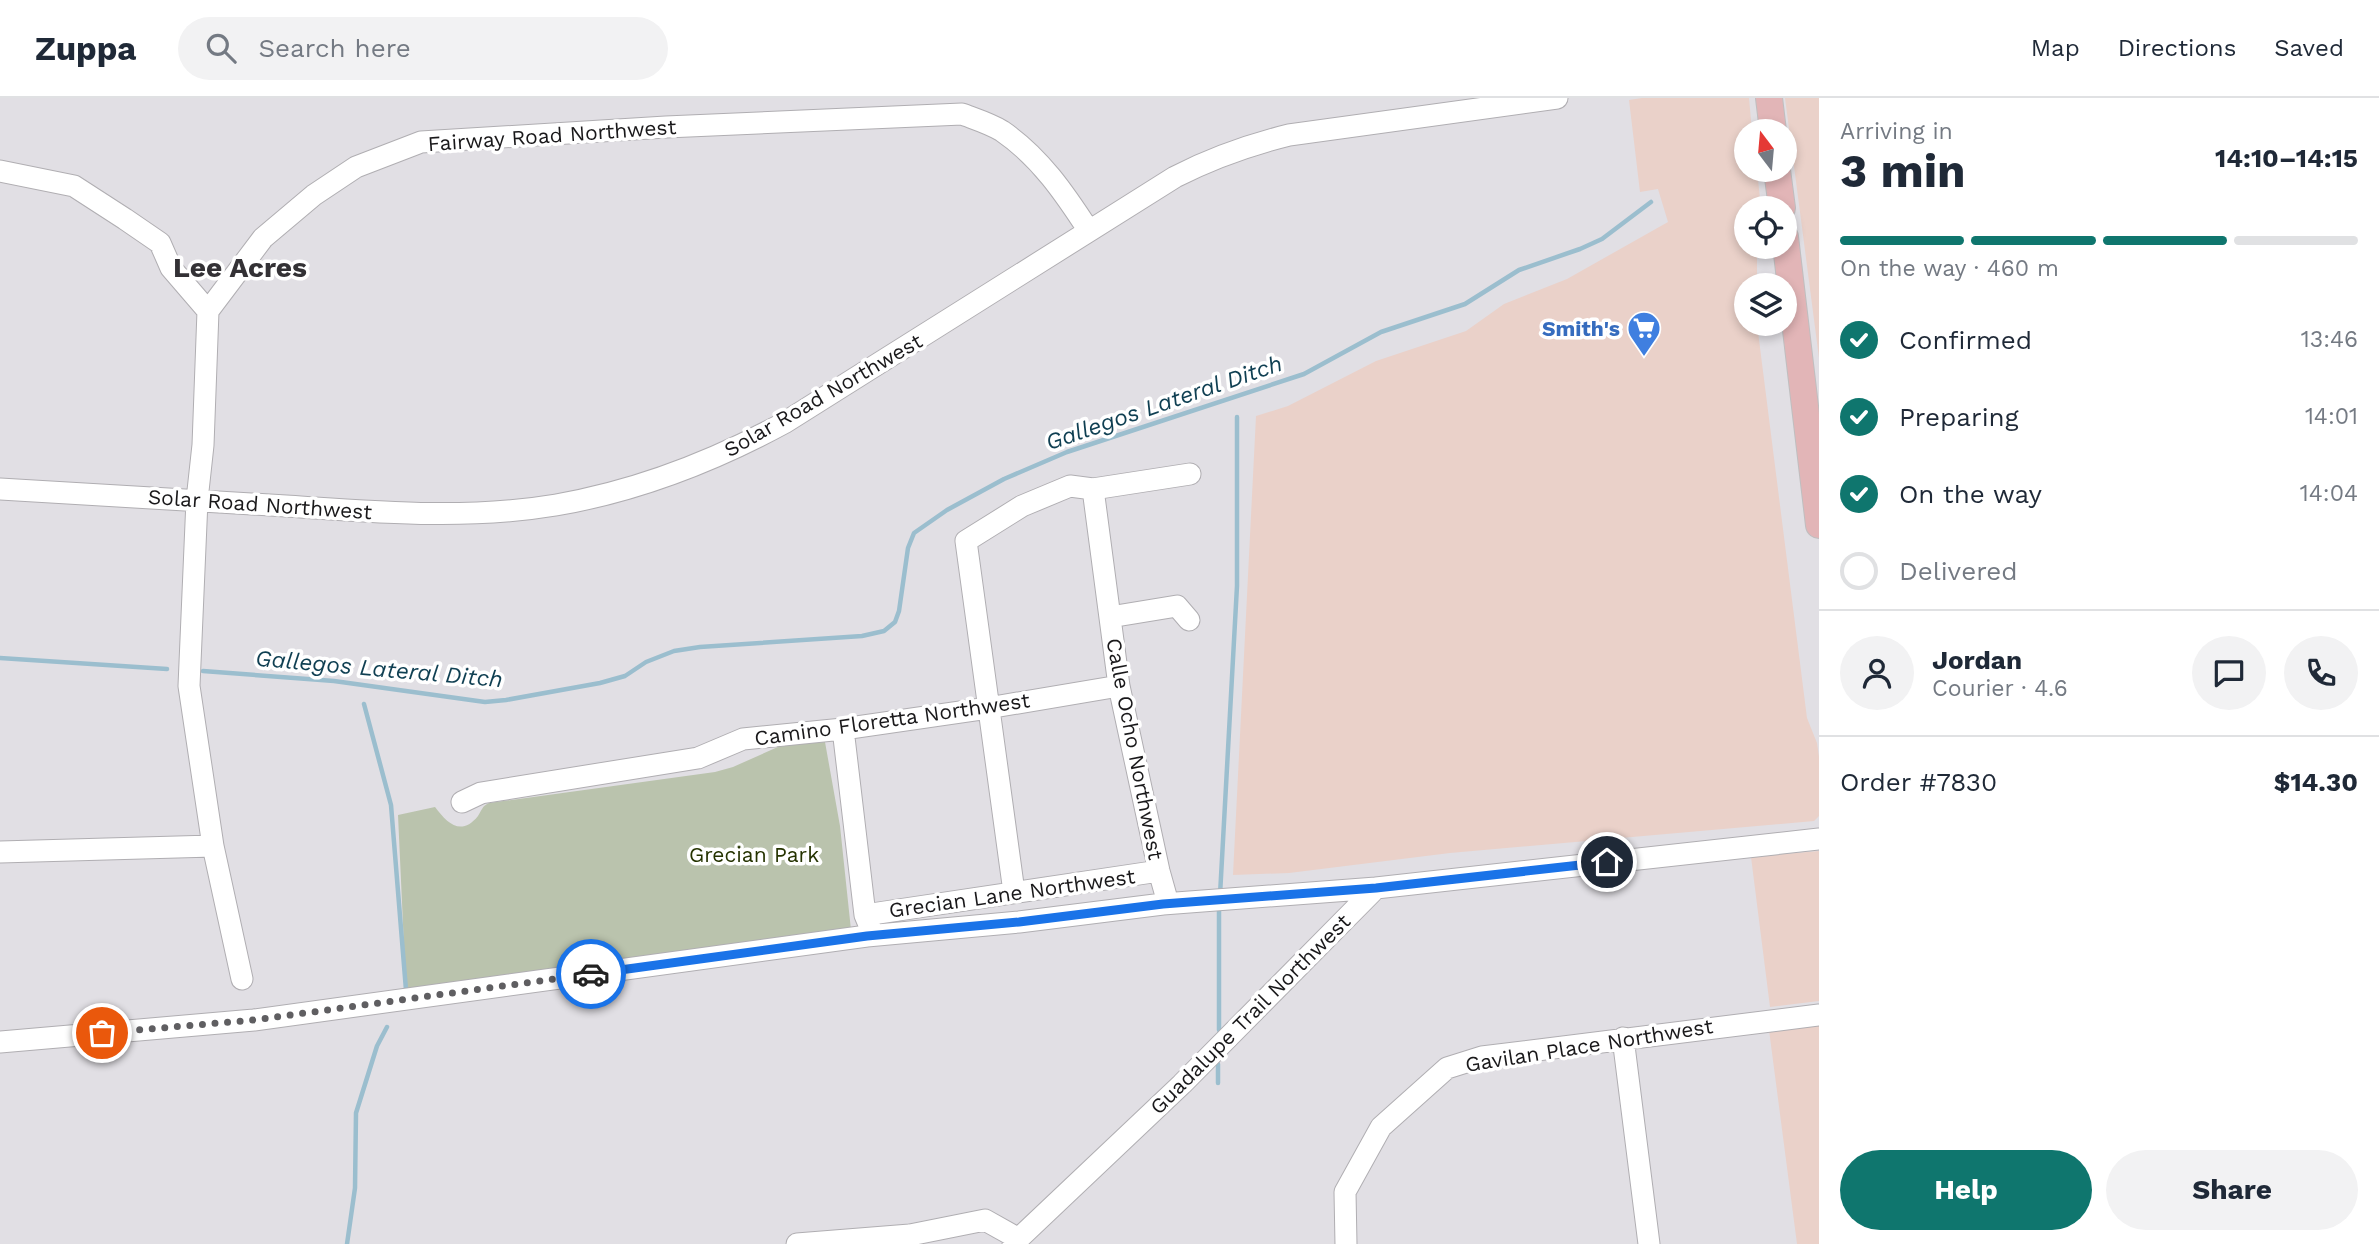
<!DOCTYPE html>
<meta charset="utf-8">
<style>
body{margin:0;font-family:"Work Sans",sans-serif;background:#f2f2f3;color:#1f2937;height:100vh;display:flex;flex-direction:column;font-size:26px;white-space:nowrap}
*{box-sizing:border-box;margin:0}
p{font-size:23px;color:#747a83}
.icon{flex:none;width:38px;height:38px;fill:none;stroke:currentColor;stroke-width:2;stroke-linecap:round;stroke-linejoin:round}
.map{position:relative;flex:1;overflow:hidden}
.sheet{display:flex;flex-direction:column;background:#fff;width:560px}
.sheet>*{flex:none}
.needle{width:46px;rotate:344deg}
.tools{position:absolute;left:1734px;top:21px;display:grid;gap:14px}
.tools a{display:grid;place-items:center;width:63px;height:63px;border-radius:50%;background:#fff;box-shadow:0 4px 10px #0003;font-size:35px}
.pin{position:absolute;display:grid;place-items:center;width:60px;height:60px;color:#fff;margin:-30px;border:4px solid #fff;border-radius:50%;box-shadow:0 2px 7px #0007}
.courier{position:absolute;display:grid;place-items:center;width:70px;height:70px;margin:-35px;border:5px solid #1a73e8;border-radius:50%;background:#fff;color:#222;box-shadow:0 2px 9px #0007}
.summary em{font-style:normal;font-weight:700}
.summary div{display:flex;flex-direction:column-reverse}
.summary{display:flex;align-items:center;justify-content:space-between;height:119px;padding:0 21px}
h1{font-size:46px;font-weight:700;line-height:52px}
.bar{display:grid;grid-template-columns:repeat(4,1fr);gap:10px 7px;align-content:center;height:84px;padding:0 21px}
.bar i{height:9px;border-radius:5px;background:#e0e1e3}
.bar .on{background:#0f766e}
.bar p{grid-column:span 4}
.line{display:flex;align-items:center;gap:18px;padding:0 21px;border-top:2px solid #e0e1e3}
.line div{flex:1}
.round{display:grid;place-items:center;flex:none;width:74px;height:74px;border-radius:37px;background:#f2f2f3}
ol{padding:0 21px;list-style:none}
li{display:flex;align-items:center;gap:21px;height:77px}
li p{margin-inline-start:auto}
li .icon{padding:7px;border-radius:50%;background:#0f766e;color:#fff;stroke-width:4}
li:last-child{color:#747a83}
li i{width:38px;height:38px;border:4px solid #e0e1e3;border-radius:50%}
.primary-button{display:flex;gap:14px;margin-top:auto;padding:14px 21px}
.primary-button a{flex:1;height:80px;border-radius:42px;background:#0f766e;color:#fff;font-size:28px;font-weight:700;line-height:80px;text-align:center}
.primary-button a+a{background:#f2f2f3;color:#1f2937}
header{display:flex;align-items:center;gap:42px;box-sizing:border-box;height:98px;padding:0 35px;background:#fff;border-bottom:2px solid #e0e1e3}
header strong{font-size:33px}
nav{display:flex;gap:38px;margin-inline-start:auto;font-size:24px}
.search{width:490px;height:63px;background:#f2f2f3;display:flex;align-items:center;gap:18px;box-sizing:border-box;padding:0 24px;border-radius:38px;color:#747a83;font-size:26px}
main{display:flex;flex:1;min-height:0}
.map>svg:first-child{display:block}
.commercial{fill:#ead1c9}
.green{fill:#bac3ad}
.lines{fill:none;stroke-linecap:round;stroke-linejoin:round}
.stream{stroke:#9bbece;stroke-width:4.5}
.minor-casing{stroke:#b0aeb2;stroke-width:23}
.major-casing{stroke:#bfbebf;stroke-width:28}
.minor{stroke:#fff;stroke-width:21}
.major{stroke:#e2b5b7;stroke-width:26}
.done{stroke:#5f5e61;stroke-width:7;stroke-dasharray:0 12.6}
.route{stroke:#1a73e8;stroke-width:9}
.labels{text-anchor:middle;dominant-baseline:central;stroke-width:7;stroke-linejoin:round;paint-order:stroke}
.street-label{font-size:21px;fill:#19181a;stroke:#fff}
.shop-label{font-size:21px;font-weight:bold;fill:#366cbe;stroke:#fff;text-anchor:end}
.park-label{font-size:21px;fill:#253300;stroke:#fff}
.water-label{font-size:23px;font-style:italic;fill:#0f3f52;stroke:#fff}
.district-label{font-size:28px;font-weight:bold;fill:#333135;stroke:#fff}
</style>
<header>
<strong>Zuppa</strong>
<div class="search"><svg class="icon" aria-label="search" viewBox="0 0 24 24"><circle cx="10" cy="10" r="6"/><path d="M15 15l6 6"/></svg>Search here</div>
<nav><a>Map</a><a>Directions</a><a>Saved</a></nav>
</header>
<main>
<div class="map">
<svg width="1819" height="1146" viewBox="0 0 1819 1146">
<rect width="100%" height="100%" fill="#e1dfe4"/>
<path class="commercial" d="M1642 0H1749L1752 33H1746V72H1757L1761 110H1746V149H1757V187H1746V226H1757L1807 620 1817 645 1819 659V718L1814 723 1450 755 1289 775 1233 777 1256 318 1288 308 1376 263 1466 233 1504 206 1567 181 1668 124 1658 91 1640 94 1629 2Z
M1785 0H1819V260L1800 114Z
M1819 753V903L1770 909 1751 759Z
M1819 925V1146H1797L1769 932Z"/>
<path class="green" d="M825 644 840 728 851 832 406 892 398 717 435 709C447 725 461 739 478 718 482 712 482 708 489 705L715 674 733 669 780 648Z"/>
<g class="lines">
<path class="stream" d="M0 560 167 571
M203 573 334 583 485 604 506 602 600 585 625 578 646 564 674 553 700 549 862 538 884 533 895 524 899 513 908 450 914 435 947 412 1004 381 1067 354 1304 276 1381 234 1465 206 1519 172 1580 151 1602 141 1651 104
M364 606 391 707 406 892
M1220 797 1237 488V319
M1219 932V809
M1218 985V966
M347 1146 355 1090 356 1015 377 948 387 929"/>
<defs>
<path id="minor" d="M0 73 74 88 125 121 160 145 171 170 208 213
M208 213 263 140 314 97 356 69 421 44 666 29 962 16C975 21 991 26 1002 33 1040 59 1065 96 1089 133
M208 213 203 347 197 402 189 588 213 748 242 881
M0 391C95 397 191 402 286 408 376 414 467 422 556 407 637 393 712 364 784 325L1175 79C1212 60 1249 47 1289 37L1557 0
M1093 391 1119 588 1159 773 1168 805
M1110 519 1177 508 1189 522
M843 631 865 817 870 829
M462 704 481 695 698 660 743 641 843 631 988 610 1119 588
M0 754 213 748
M1014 794 966 443 1022 408 1070 388 1093 391 1190 376
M865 817 1159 773
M1623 940 1649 1146
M0 944 254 922 867 838 1019 824 1163 806 1376 790
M797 1146 910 1137 985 1122 1019 1141
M1013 1146 1182 986 1376 790 1819 741
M1346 1146 1345 1094 1381 1029 1447 970 1482 959 1819 917"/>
<path id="major" d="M1769 0 1773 33
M1777 72 1782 110
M1785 139 1819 427"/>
</defs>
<use href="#minor" class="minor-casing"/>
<use href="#major" class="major-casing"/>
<use href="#minor" class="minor"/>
<use href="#major" class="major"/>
</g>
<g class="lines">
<path class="done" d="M102 935 254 922 591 876"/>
<path class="route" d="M591 876 867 838 1019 824 1163 806 1376 790 1607 764"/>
</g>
<defs>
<symbol id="supermarket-pin" viewBox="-11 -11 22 30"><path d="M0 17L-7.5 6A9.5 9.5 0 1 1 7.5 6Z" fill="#3f7fe0" stroke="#fff"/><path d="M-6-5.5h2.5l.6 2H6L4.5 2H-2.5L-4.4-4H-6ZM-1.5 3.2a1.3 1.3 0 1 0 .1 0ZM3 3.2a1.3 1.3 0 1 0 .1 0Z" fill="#fff"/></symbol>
</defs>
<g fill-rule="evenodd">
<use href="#supermarket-pin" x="1625" y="211" width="38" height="52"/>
</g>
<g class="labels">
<g class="street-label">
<text transform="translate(552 37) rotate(-4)">Fairway Road Northwest</text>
<text transform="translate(823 297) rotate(-30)">Solar Road Northwest</text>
<text transform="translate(260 406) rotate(4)">Solar Road Northwest</text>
<text transform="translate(892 621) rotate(-8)">Camino Floretta Northwest</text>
<text transform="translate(1135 651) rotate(79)">Calle Ocho Northwest</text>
<text transform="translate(1012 795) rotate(-8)">Grecian Lane Northwest</text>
<text transform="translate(1250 916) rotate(-45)">Guadalupe Trail Northwest</text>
<text transform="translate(1589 947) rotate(-9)">Gavilan Place Northwest</text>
</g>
<g class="shop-label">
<text x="1620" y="230">Smith's</text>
</g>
<g class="park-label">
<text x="754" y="756">Grecian Park</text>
</g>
<g class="water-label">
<text transform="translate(1164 305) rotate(-19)">Gallegos Lateral Ditch</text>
<text transform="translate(379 571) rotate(5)">Gallegos Lateral Ditch</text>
</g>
<g class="district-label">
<text x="240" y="169">Lee Acres</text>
</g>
</g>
</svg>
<div class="tools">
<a><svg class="needle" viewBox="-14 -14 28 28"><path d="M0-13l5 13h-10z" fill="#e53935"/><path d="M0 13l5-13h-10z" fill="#747a83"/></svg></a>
<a><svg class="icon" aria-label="locate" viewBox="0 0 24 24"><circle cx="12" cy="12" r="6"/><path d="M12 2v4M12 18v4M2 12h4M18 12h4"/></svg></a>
<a><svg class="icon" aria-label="layers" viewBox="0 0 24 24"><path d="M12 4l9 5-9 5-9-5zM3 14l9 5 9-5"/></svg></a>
</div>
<div class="pin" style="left:102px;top:935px;background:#ea580c"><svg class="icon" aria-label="bag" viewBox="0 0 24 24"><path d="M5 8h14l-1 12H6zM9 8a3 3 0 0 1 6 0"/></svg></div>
<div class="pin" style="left:1607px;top:764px;background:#1f2937"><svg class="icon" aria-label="home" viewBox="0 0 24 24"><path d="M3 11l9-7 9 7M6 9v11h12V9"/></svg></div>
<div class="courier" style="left:591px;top:876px"><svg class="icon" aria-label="car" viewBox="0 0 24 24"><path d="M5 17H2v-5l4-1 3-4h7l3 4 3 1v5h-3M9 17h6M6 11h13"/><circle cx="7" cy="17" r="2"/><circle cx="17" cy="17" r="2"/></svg></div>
</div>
<section class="sheet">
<div class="summary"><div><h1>3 min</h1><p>Arriving in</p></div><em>14:10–14:15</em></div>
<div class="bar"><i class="on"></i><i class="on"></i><i class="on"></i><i></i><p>On the way · 460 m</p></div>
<ol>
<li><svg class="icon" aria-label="check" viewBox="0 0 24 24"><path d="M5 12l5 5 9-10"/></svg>Confirmed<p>13:46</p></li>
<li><svg class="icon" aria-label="check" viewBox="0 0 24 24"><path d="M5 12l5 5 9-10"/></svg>Preparing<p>14:01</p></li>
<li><svg class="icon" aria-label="check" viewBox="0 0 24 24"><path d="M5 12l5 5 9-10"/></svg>On the way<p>14:04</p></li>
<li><i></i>Delivered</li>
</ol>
<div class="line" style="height:126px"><a class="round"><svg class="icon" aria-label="person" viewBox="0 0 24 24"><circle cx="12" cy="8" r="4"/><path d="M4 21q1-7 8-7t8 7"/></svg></a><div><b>Jordan</b><p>Courier · 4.6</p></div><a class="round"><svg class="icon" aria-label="chat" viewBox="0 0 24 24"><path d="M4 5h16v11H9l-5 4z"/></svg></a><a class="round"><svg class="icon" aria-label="phone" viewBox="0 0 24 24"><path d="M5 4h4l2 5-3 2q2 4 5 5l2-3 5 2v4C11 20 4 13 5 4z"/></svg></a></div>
<div class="line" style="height:91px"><div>Order #7830</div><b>$14.30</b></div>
<div class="primary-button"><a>Help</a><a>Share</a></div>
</section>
</main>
